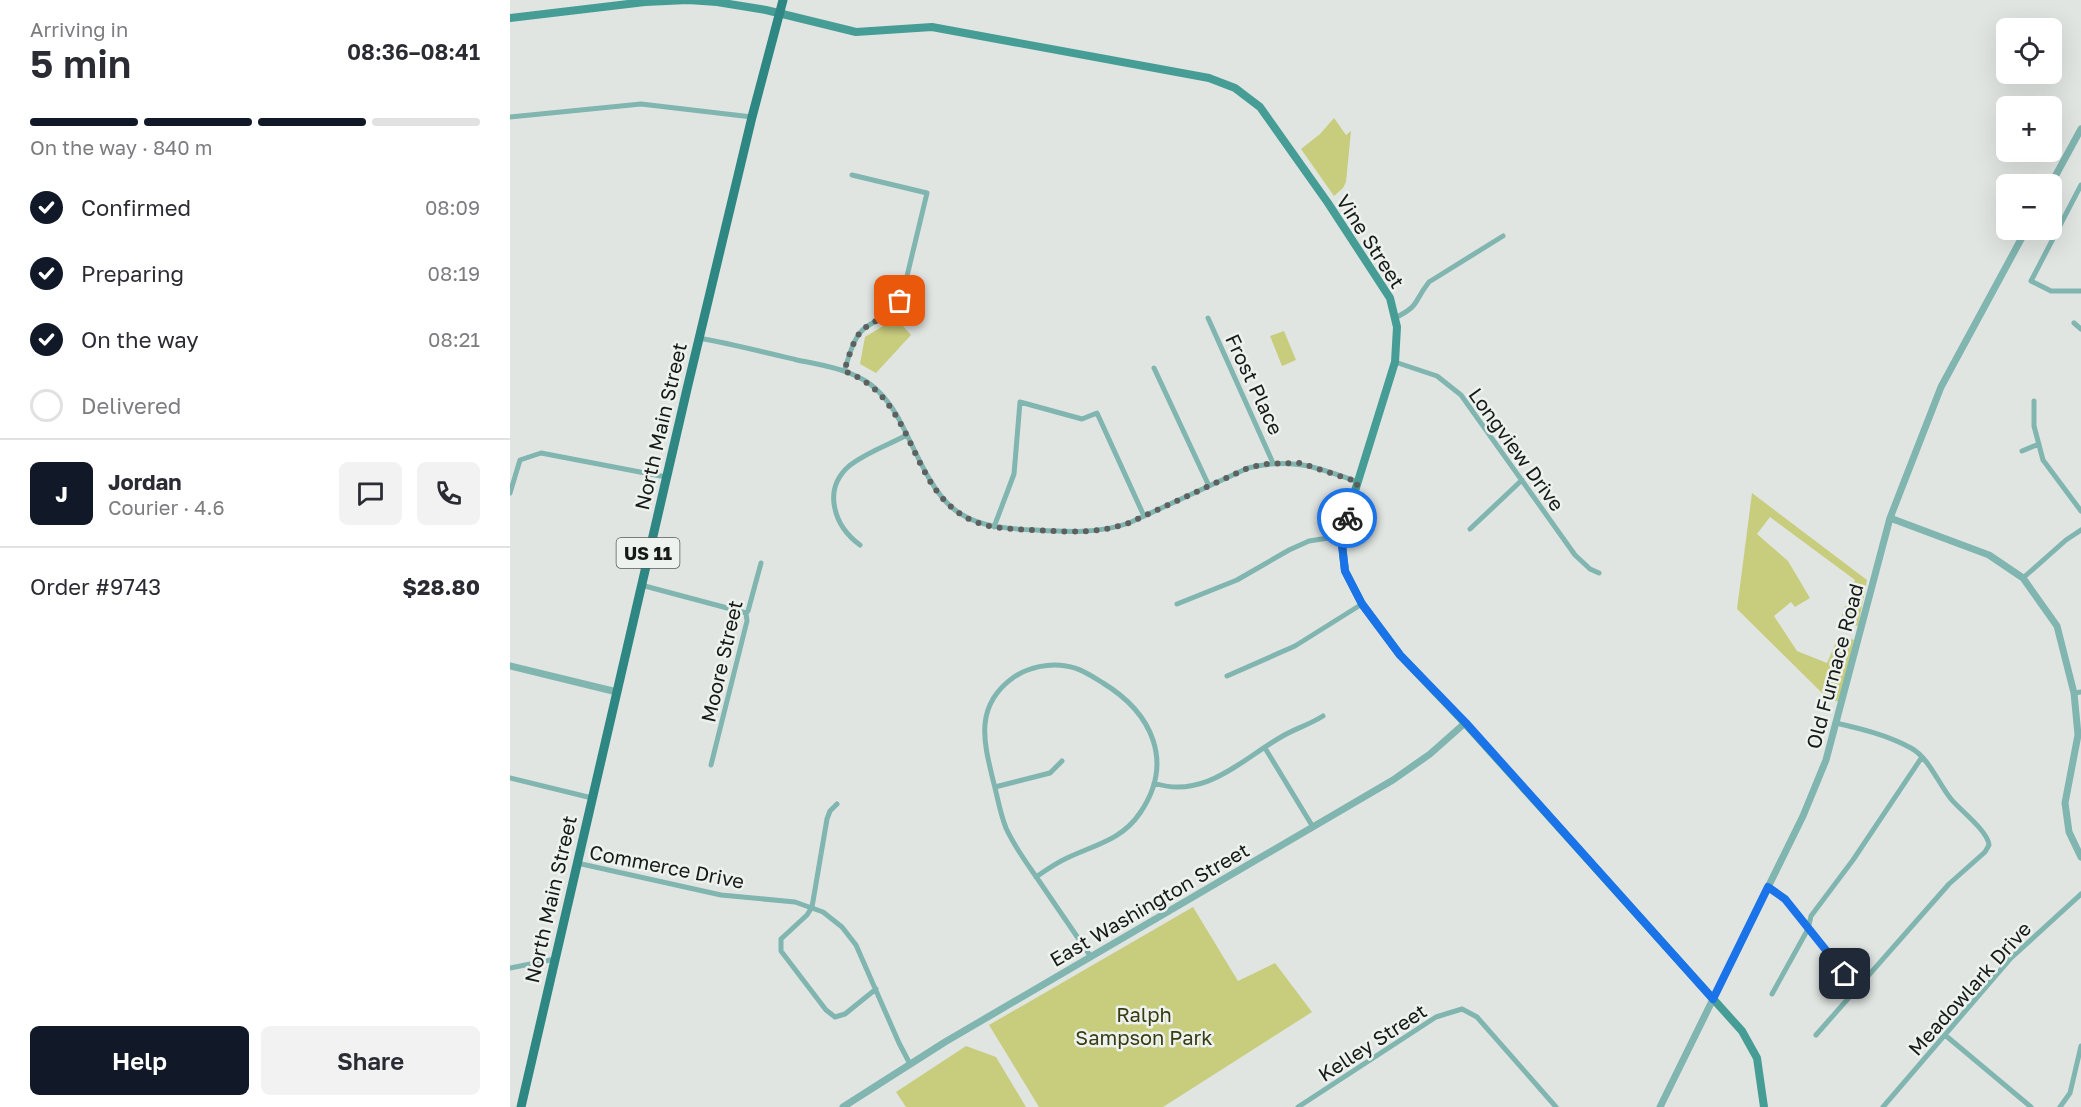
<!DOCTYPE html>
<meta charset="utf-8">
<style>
body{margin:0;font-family:"Golos Text",sans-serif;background:#f2f2f3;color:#2b2b33;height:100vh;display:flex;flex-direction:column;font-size:22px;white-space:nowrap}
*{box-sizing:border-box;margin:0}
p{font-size:20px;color:#7c7c81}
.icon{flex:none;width:33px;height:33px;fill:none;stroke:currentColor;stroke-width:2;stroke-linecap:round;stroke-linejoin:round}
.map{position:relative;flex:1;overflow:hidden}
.panel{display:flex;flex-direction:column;background:#fff;width:510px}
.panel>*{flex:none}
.tools{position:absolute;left:1486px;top:18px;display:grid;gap:12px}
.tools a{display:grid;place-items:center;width:66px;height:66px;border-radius:9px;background:#fff;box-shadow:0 6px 24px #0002;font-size:30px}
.pin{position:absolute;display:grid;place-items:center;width:51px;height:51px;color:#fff;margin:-26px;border-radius:12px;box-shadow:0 3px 9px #0006}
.courier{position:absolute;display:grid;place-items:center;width:60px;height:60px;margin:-30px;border:4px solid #1a73e8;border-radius:50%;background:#fff;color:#222;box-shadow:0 2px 8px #0007}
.head em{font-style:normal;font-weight:600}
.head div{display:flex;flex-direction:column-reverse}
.head{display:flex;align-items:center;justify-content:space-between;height:102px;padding:0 30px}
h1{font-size:39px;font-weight:600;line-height:45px}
.bar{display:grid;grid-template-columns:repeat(4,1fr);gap:9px 6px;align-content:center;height:72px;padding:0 30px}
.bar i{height:8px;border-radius:4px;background:#e1e1e2}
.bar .on{background:#111827}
.bar p{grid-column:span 4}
.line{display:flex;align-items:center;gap:15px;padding:0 30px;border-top:2px solid #e1e1e2}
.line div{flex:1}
.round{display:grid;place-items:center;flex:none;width:63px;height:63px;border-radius:9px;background:#f2f2f3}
ol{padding:0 30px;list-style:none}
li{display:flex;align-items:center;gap:18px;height:66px}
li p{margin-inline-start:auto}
li .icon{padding:6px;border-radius:50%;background:#111827;color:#fff;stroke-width:4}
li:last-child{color:#7c7c81}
li i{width:33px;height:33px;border:3px solid #e1e1e2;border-radius:50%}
.button{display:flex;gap:12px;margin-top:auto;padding:12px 30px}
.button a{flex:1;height:69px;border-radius:9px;background:#111827;color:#fff;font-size:24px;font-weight:600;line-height:69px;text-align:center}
.button a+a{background:#f2f2f3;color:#2b2b33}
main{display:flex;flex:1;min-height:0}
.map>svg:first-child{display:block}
.green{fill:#c8cd7e}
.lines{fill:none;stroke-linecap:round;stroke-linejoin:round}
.minor{stroke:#80b5b0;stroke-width:5}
.tertiary{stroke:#80b5b0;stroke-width:7}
.secondary{stroke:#469d96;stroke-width:8}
.primary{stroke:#2e8782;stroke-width:9}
.done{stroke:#5d605f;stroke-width:6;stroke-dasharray:0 10.8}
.route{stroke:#1a73e8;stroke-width:8}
.labels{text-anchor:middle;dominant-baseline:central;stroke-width:5;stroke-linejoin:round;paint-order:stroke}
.shield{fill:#edf2ef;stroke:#575a58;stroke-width:1.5}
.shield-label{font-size:18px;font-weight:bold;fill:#171918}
.street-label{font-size:20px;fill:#171918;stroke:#edf2ef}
.park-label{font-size:20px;fill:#393b11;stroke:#edf2ef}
</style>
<main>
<section class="panel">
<div class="head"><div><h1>5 min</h1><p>Arriving in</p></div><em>08:36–08:41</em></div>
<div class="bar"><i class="on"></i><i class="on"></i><i class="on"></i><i></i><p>On the way · 840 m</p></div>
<ol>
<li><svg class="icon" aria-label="check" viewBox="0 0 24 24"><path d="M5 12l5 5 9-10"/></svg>Confirmed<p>08:09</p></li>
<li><svg class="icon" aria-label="check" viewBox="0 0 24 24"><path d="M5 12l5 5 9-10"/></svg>Preparing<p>08:19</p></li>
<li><svg class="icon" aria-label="check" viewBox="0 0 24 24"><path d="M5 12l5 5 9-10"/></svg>On the way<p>08:21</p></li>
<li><i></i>Delivered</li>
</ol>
<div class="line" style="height:108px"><b class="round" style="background:#111827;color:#fff">J</b><div><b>Jordan</b><p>Courier · 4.6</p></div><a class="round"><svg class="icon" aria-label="chat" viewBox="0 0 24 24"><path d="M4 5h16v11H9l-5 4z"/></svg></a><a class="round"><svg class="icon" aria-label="phone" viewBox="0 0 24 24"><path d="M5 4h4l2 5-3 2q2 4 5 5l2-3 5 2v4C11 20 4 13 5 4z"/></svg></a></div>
<div class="line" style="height:78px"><div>Order #9743</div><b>$28.80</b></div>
<div class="button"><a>Help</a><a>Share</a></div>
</section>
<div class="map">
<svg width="1571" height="1107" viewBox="0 0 1571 1107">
<rect width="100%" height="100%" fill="#e0e5e2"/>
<path class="green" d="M824 118 836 135 841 131 836 182 833 188 824 196 791 149 810 134Z
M386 318 401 335 366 373 350 364 355 337Z
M774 331 786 360 772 366 760 336Z
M1242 493 1357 580 1348 626 1330 623 1335 606H1341L1346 589 1342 586 1345 580 1260 517 1247 534 1278 561 1300 598 1285 607 1281 602 1264 616 1287 651 1317 663 1329 635 1344 640 1331 702 1320 700 1308 689 1227 609Z
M683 907 728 981 765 963 802 1012 653 1107H529L479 1025Z
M456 1046 486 1057 516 1107H396L386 1092Z"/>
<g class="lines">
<path class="minor" d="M0 117 131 104 242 117
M1571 185 1521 281 1541 291H1571
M698 318 763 463
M885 318C911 305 903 302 919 282L993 236
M1564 323 1571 329
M189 338C222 344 254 352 287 360 312 365 339 369 360 384 378 398 388 416 397 435 431 506 442 527 524 530 557 532 587 534 619 523L738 468C782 457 807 467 848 482
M885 362 927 376 951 395 1065 555 1080 569 1089 573
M644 368 699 486
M334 371C339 358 343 336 356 327 369 318 381 316 391 301L417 193 342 175
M1524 401V426L1533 460 1571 511
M1512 451 1529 444
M0 493 10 460 31 453 156 477
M484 527 504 474 510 402 572 419 587 413 634 516
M960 529 1012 480
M350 545C324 526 312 490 339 466 355 453 378 445 397 435
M1513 578 1556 540 1571 530
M131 585 236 613
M667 604 727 580 779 550 799 541 831 536
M717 676 785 646 852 604
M1564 693 1571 692
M755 748 803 827
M201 765 237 621 236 613 238 611 251 563
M0 778 82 798
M644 783C694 800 731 760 771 737 784 729 799 725 813 716
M485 787 540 773 552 761
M327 804 320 811 317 819 302 907 297 915 271 939V951L316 1010 325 1017 335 1014 366 989
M67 863 211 895 285 902 313 912 332 927 346 945 389 1043 400 1064
M526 877C536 870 546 863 557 858 584 845 612 840 630 813 665 762 642 713 593 683 582 676 570 668 556 666 539 663 519 667 504 677 463 706 474 743 484 784 488 799 490 813 496 828 504 846 516 862 527 878 545 904 563 931 581 957
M1258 887 1275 899 1348 989
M0 968 45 959
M1262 994 1298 929 1301 916 1343 860 1412 757
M1306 1035 1439 884 1475 852 1479 845C1478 831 1450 810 1441 799 1428 783 1419 758 1401 748 1377 735 1352 729 1326 723
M1435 1035 1521 1107
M788 1107 926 1017 952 1009 967 1017 1046 1107
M1373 1107 1500 959 1571 894
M1550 1107 1560 1093 1571 1046"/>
<path class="tertiary" d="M1541 184 1571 129
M1380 518 1479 555 1513 578 1547 626 1564 693 1568 735 1555 803 1559 832 1571 857
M0 666 107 692
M333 1107 435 1042 883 780 920 754 955 723
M1150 1107 1293 816 1316 760 1380 518 1431 387 1516 230"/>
<path class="secondary" d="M0 18 135 2 178 0 207 2 256 10 346 32 422 27 699 78 725 88 750 107 818 203 880 298 887 327 885 362 831 536 835 571 852 604 890 655 955 723 1232 1031 1247 1058 1254 1107"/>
<path class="primary" d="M11 1107 177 389 242 117 273 0"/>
</g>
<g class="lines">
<path class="done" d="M390 301C381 316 369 318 356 327 343 336 339 358 334 371 408 398 396 489 461 520 480 529 503 529 524 530 557 532 587 534 619 523L738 468 754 464 790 463 848 482 837 518"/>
<path class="route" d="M837 518 831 536 835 571 852 604 890 655 956 723 1203 999 1258 887 1275 899 1335 974"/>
</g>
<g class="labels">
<rect class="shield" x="106.5" y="538" width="63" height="30" rx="4.5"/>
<g class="shield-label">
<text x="138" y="553">US 11</text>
</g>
<g class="street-label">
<text transform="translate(861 241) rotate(57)">Vine Street</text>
<text transform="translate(745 384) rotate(65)">Frost Place</text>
<text transform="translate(150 426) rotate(-77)">North Main Street</text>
<text transform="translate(1007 449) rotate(54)">Longview Drive</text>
<text transform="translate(211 661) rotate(-77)">Moore Street</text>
<text transform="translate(1324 666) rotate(-75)">Old Furnace Road</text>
<text transform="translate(157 866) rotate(11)">Commerce Drive</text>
<text transform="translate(40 899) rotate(-77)">North Main Street</text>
<text transform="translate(639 904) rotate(-30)">East Washington Street</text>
<text transform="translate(1459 988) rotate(-48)">Meadowlark Drive</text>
<text transform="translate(862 1042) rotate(-33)">Kelley Street</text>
</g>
<g class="park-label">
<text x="634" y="1014">Ralph<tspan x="634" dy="23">Sampson Park</tspan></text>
</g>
</g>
</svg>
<div class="tools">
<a><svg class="icon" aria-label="locate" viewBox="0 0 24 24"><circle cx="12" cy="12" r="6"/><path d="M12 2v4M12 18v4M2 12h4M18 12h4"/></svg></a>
<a>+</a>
<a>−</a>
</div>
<div class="pin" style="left:390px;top:301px;background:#ea580c"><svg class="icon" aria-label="bag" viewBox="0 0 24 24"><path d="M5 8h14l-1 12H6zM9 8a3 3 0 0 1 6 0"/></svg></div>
<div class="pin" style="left:1335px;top:974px;background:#1f2937"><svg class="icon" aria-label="home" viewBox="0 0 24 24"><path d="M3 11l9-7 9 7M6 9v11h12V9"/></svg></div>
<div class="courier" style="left:837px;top:518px"><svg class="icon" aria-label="bike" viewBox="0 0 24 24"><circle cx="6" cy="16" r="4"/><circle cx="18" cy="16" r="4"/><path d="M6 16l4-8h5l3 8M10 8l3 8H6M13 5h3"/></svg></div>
</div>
</main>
